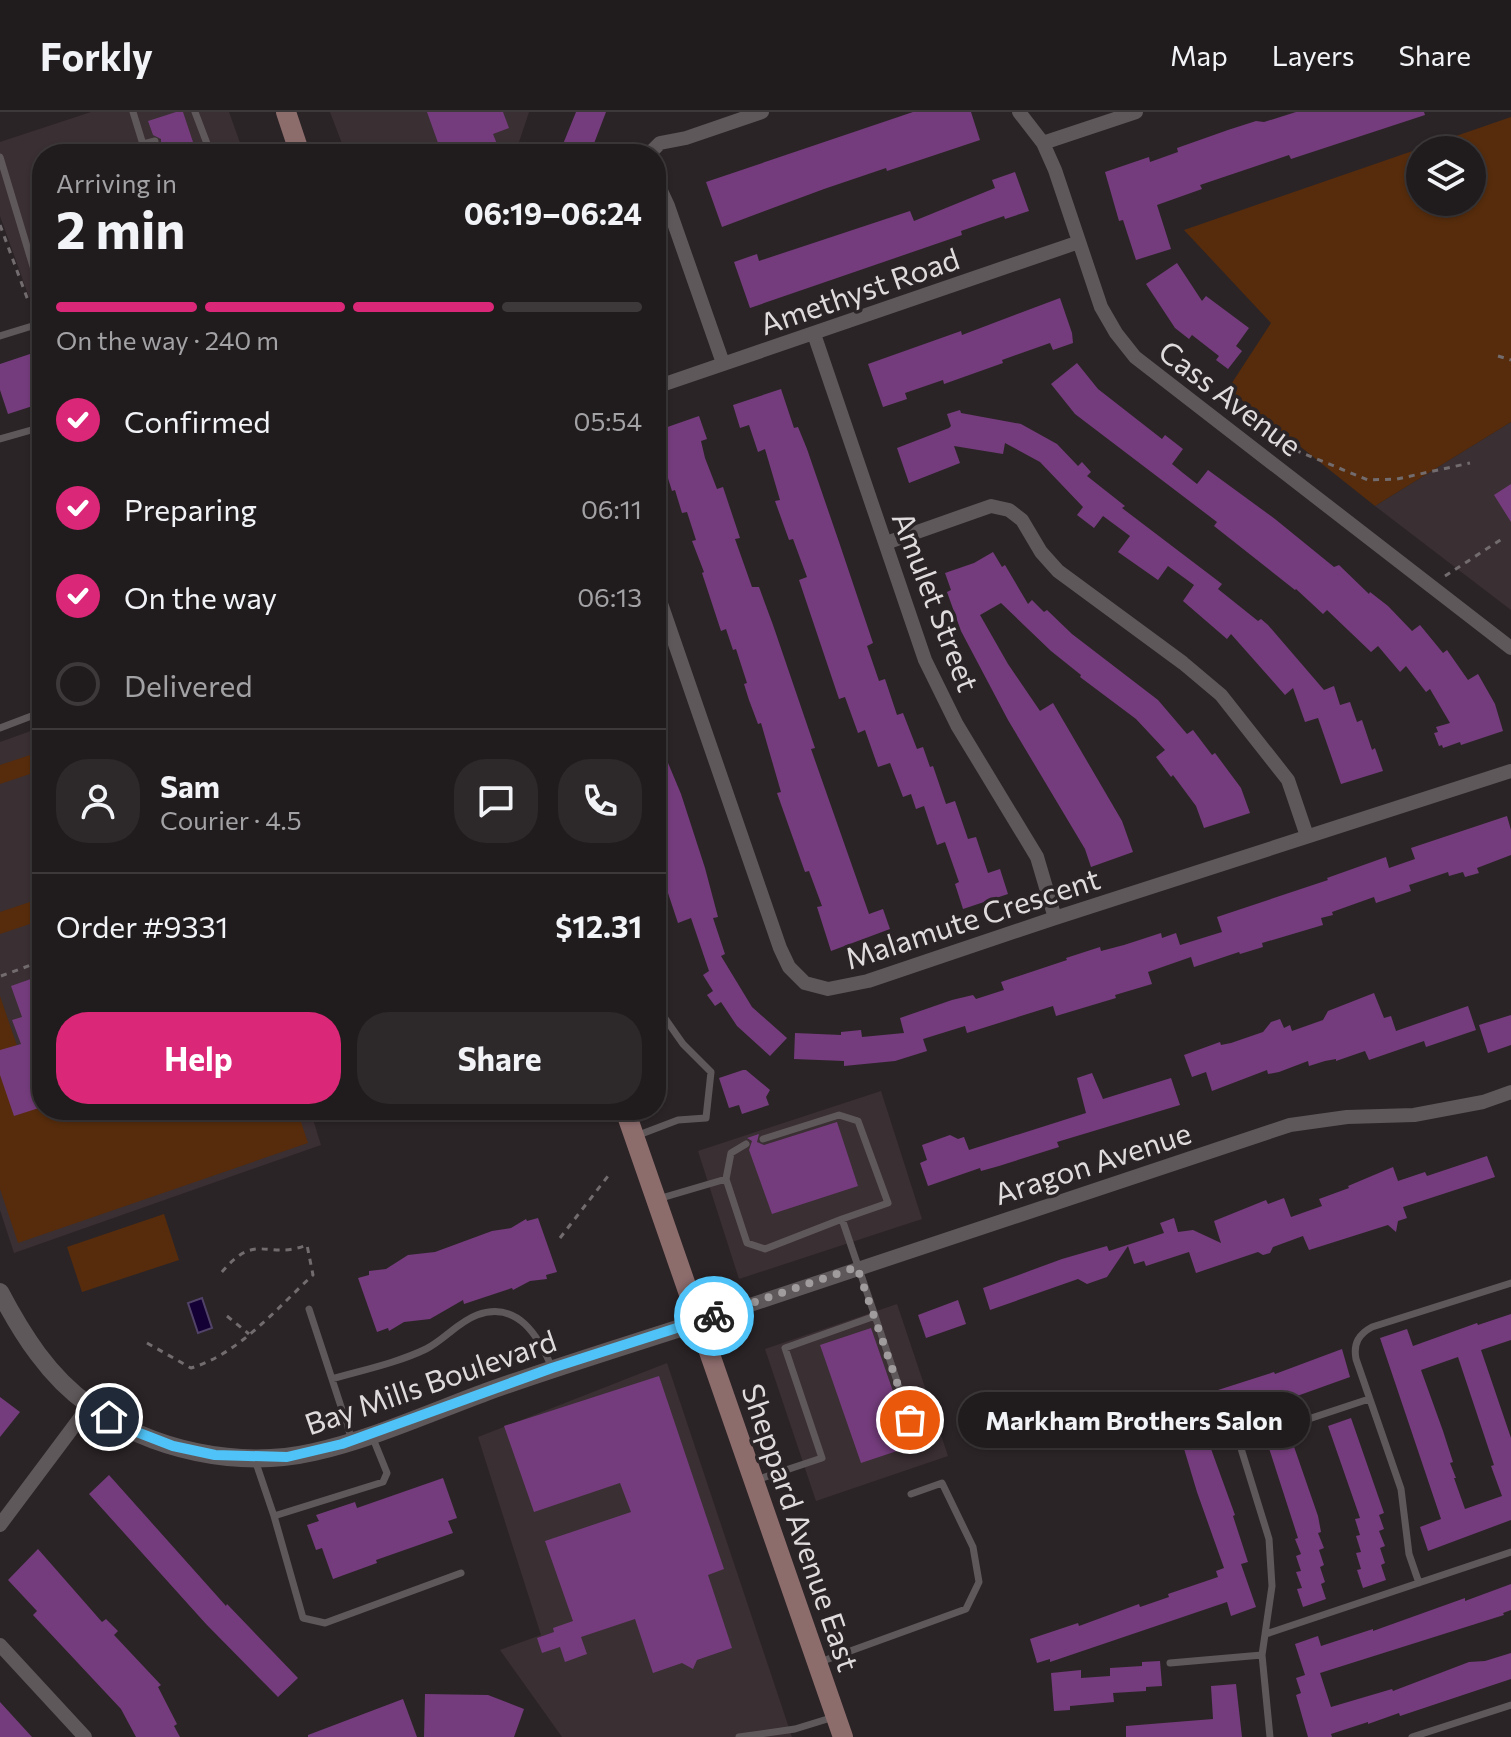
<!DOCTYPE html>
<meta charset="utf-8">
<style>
body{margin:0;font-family:Commissioner,sans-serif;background:#2d282a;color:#f1f3f6;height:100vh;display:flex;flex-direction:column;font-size:30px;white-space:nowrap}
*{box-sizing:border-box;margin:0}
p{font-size:26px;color:#a2a1a4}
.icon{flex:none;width:44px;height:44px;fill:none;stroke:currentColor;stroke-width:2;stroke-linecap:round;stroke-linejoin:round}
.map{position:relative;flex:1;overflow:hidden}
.panel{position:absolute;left:32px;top:32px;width:634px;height:976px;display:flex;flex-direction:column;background:#201b1d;border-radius:32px;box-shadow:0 2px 6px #0004,0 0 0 2px #3d393b}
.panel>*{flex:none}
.buttons{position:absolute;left:1406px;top:24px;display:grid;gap:16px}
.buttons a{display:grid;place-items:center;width:80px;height:80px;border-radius:50%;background:#201b1d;box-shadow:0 2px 6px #0004,0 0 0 2px #3d393b;font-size:40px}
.pin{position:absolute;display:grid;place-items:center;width:68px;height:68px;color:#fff;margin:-34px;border:4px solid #fff;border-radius:50%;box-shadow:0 2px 8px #0007}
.courier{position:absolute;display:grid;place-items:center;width:80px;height:80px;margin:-40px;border:6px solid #4fc3f7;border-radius:50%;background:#fff;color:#222;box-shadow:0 2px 10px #0007}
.bubble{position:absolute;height:56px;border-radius:28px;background:#201b1d;box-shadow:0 2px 6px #0004,0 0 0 2px #3d393b;font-size:26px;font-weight:700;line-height:56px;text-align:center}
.overview em{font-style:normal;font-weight:700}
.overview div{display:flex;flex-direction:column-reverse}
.overview{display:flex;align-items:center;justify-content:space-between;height:136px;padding:0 24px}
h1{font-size:52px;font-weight:700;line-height:60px}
.bar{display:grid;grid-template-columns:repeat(4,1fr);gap:12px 8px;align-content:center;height:96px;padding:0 24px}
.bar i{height:10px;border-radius:6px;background:#3d393b}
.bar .selected{background:#db2777}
.bar p{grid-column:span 4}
.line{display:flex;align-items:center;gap:20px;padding:0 24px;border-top:2px solid #3d393b}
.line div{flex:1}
.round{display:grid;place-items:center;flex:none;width:84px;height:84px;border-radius:32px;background:#2d282a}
ol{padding:0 24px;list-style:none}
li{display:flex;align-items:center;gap:24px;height:88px}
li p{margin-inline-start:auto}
li .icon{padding:8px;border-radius:50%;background:#db2777;color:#fff;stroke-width:4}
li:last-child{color:#a2a1a4}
li i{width:44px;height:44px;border:4px solid #3d393b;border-radius:50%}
.primary-button{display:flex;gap:16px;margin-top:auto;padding:16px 24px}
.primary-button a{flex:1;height:92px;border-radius:32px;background:#db2777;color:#fff;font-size:32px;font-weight:700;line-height:92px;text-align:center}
.primary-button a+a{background:#2d282a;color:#f1f3f6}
header{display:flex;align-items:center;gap:48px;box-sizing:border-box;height:112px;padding:0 40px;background:#201b1d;border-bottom:2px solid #3d393b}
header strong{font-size:38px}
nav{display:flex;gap:44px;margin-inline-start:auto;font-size:28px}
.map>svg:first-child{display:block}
.built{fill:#3a2f33}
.green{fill:#562c0c;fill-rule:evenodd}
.water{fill:#140034;stroke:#514267;stroke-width:2}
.building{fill:#743c7c;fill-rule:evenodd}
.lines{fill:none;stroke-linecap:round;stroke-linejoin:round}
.path{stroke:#726c6f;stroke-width:3;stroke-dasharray:6 6;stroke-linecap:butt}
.service{stroke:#5f585a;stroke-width:7}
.minor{stroke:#5f585a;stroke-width:14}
.tertiary{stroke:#5f585a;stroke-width:18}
.secondary{stroke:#8d6c6c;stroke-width:20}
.done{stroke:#a09b9d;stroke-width:8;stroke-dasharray:0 14.4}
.route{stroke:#4fc3f7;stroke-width:10}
.labels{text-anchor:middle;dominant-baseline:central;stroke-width:7;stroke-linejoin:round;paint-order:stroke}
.street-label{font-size:30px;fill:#dfdbdd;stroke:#2b2427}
</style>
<header>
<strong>Forkly</strong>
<nav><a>Map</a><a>Layers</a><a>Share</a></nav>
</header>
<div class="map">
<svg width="1511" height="1625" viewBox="0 0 1511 1625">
<rect width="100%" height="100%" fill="#2b2427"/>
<path class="built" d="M91 0H229L244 42H42V180L29 185 0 104V30Z
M330 0H529L515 42H346Z
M1511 310V498L1375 394Z
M42 615V998H310L321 1033 14 1141 0 1098V630Z
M881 979 922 1107 739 1167 698 1039Z
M897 1192 948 1344 816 1389 765 1237Z
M667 1251 792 1625H562L500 1538 541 1523 478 1325Z"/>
<path class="green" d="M1511 5V310L1375 394 1228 277 1271 211 1184 118ZM1472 38V90H1420V38Z
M42 639V658L0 672V653Z
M42 786V808L0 822V800Z
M0 884 35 986 42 984V998H297L308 1031 18 1131 0 1077Z
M164 1102 179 1148 82 1180 67 1135Z"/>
<path class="water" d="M202 1186 212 1216 198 1221 188 1191Z"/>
<path class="building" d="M176 0H183L197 42H159L157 35 161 32V27L153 23 148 9Z
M427 0H503L509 16 493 22 501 42H442Z
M576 0H606L590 42H559Z
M913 0H971L980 28 887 59 886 56 824 77 722 115 706 70Z
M1296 0H1424L1425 3 1291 47 1289 43 1200 73 1202 77 1157 93 1171 137 1136 148 1123 108 1119 109 1105 60 1149 45 1150 50 1178 40 1177 36 1228 18 1256 9 1264 10Z
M1015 60 1029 99 1005 107 1004 104 961 119 962 123 750 196 734 150 757 142 759 149 910 99 914 109 995 76 992 68Z
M1177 151 1202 189 1206 184 1249 216 1236 234 1242 239 1228 257 1216 248 1219 244 1192 223 1189 227 1175 216 1146 172Z
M1060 186 1072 221 1073 231 1053 238 1050 231 1002 248 1003 251 944 272 943 268 905 281 907 287 883 295 868 252 961 219 962 223Z
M42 238V291L8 302 0 278V252Z
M1077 251 1098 277 1162 327 1165 323 1183 337 1172 352 1183 361 1197 372 1208 358 1275 407 1334 455 1339 453 1369 482 1370 480 1388 494 1412 519 1420 513 1443 541 1447 538 1468 568 1478 562 1495 592 1503 619 1461 633 1460 630 1443 636 1442 633 1439 634 1434 621 1438 620 1436 615 1450 611 1430 577 1426 580 1406 554 1400 560 1378 534 1371 540 1327 498 1323 502 1296 477 1295 478 1214 414 1217 410 1075 302 1051 272Z
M781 277 794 316 798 315 807 337 839 430 873 531 867 534 879 569 885 567 897 603 903 601 917 637 923 635 930 655 933 654 946 692 955 689 968 727 976 725 988 761 1000 757 1008 782 963 797 955 772 959 770 945 730 937 733 924 694 916 697 911 682 903 685 890 651 878 655 865 618 858 621 845 585 839 587 799 468 807 465 793 427 789 428 775 389 780 388 765 337 758 340 749 313 740 316 733 293Z
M960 298 961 301 1021 312 1057 332 1078 354 1082 350 1091 360 1087 364 1125 394 1122 396 1222 472 1218 477 1258 509 1261 507 1268 513 1324 578 1334 574 1340 593 1350 590 1357 610 1362 608 1372 638 1375 636 1383 659 1341 672 1318 606 1305 610 1293 576 1285 583 1231 522 1227 527 1183 489 1194 473 1168 454 1158 468 1118 440 1130 424 1103 404 1094 416 1077 403 1083 395 1040 350 1005 331 1003 342 954 334 960 351 909 371 897 336 949 316 951 314 947 302Z
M699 304 707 327 701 329 705 346 717 377 723 375 740 426 735 427 752 475H759L773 513 815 636 811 637 869 802 883 797 890 817 831 839 817 795 822 794 809 759 805 760 777 681 781 680 761 611 758 612 749 588 744 572 747 571 736 537 733 538 726 517 721 519 702 461 704 460 692 429 696 428 687 400 682 401 675 378 672 379 656 328V319Z
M1511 372V410L1494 383Z
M993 440 1002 455 1005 453 1028 492 1032 488 1044 500 1047 498 1072 522 1158 588 1187 622 1193 618 1212 643 1215 641 1241 676 1250 701 1204 716 1196 694 1173 663 1171 665 1156 645 1165 638 1136 607 1080 565 1081 563 1051 539 1001 491 980 503 1008 552 1040 599 1053 591 1122 709 1133 740 1091 755 1085 737 1008 608 961 519 947 480 951 478 945 461 974 451Z
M658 627 681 682 705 756 718 805 713 806 725 842 721 844 752 895 787 926 770 944 737 914 721 890 715 894 707 883 713 879 703 863 709 859 691 806 678 811 667 778 661 780 656 763 660 761V758L668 755 656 727V628Z
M1507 704 1511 718V743L1477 756 1479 761 1465 765 1463 760 1449 764 1448 760 1409 773 1411 779 1376 791 1374 785 1332 800 1333 803 1321 806 1323 813 1262 831 1263 835 1240 842 1239 840 1194 855 1191 845 1148 860 1152 872 1115 883 1116 886 1056 904 1053 894 967 921 965 914 923 927 927 939 895 949 844 954V949L794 947 795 921 841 923V920L861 918 862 925 904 921 900 906 952 888 973 883 976 887 1004 878 1001 870 1067 848 1066 846 1100 835 1101 839 1124 833 1161 821 1162 826 1176 821 1180 833 1222 820 1217 805 1328 768 1327 766 1386 745 1389 756 1415 747 1411 736Z
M42 863V995L14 1004 0 963V938L21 932 12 908 22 905 11 874Z
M1374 881 1384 906 1391 904 1396 919 1468 894 1476 918 1426 935 1424 929 1369 948 1365 939 1336 949V947L1325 949 1309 954 1308 949 1279 960 1268 962 1267 958 1212 979 1206 960 1192 965 1184 943 1220 930 1221 933 1231 931 1263 920 1271 910 1280 907 1284 916 1290 913 1292 919 1323 908 1328 899Z
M1511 903V933L1488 941 1479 913Z
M743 958H746L770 978 766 985 769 993 742 1002 739 993 729 996 719 966Z
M1092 961 1103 987 1171 966 1180 993 1057 1030 1059 1035 999 1054 981 1059 980 1056 928 1074 920 1051 927 1048 922 1033 950 1023 958 1027 964 1025 969 1038 1086 1001 1077 966Z
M837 1010 858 1074 772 1102 749 1038 752 1029 747 1026 759 1022 757 1030 764 1033Z
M1487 1044 1495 1065 1403 1095 1407 1106 1398 1109 1396 1120 1388 1113 1309 1138 1303 1124 1273 1135 1270 1141 1263 1143 1258 1140 1196 1161 1189 1140 1146 1154 1144 1149 1134 1152 1128 1134 1107 1165 1087 1172 1078 1167 990 1198 983 1176 1062 1147 1107 1134 1109 1139 1164 1121 1160 1111 1174 1106 1178 1120 1193 1118 1221 1131 1214 1109 1266 1088 1268 1092 1284 1086 1291 1105 1322 1094 1319 1087 1349 1076 1348 1074 1393 1055 1398 1069 1425 1060 1427 1064Z
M538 1106 557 1160 546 1163 547 1167 530 1169 513 1178 512 1176 464 1192 463 1188 430 1207 404 1210 389 1219 388 1216 377 1220 358 1166 369 1163V1159L386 1157 408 1143 435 1140 492 1119 511 1116 526 1107 527 1109Z
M958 1188 966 1212 926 1226 918 1203Z
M1511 1202V1228L1481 1238 1511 1326V1408L1428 1439 1420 1415 1441 1407 1380 1226 1407 1217 1413 1234 1477 1211 1478 1213ZM1458 1245 1494 1353 1491 1354 1502 1384 1465 1397 1454 1366H1456L1450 1351 1453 1350 1443 1319 1421 1258Z
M871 1216 912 1334 861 1351 820 1233Z
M1342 1237 1350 1265 1283 1289 1282 1287 1226 1303 1218 1278 1274 1260 1275 1262Z
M659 1264 724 1457 708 1463 732 1536 697 1548 693 1557 682 1551 653 1561 635 1507 581 1525 587 1542 565 1550 560 1535 542 1541 537 1526 554 1520 553 1516 573 1509 545 1429 631 1400 620 1371 534 1400 504 1314Z
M1190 1279 1235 1403 1233 1404 1248 1450 1241 1452 1256 1495 1231 1504 1227 1490 1050 1550V1547L1037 1551 1030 1527 1078 1511 1079 1514 1139 1492 1140 1495 1169 1485 1168 1482 1218 1465 1216 1459 1224 1456 1197 1380 1179 1320H1177L1166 1288Z
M0 1285 20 1300 0 1325Z
M1351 1306 1384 1401 1379 1403 1384 1417 1379 1419 1385 1434 1380 1436 1385 1451 1381 1453 1386 1468 1363 1476 1357 1458 1361 1457 1356 1441 1361 1440 1356 1424 1360 1423 1355 1407 1360 1406 1328 1314Z
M1291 1326 1318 1404 1321 1420 1318 1421 1324 1436 1319 1438 1324 1453 1320 1455 1325 1470 1321 1472 1326 1487 1303 1495 1297 1477 1302 1476 1296 1460 1301 1459 1296 1444 1301 1442 1295 1427 1298 1426 1268 1333Z
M109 1363 226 1494 227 1492 298 1566 278 1585 206 1512 89 1382Z
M443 1366 457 1406 448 1409 453 1421 376 1448 377 1451 333 1467 322 1436 316 1438 307 1413 319 1409 316 1403 355 1390 357 1396Z
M38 1437 102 1510 106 1507 118 1519 114 1523 161 1573 158 1575 177 1612 174 1614 180 1625H136L121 1597 33 1503 37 1499 8 1468Z
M1511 1472V1498L1503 1501 1504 1503 1320 1561 1331 1595 1392 1577 1393 1579 1469 1550 1485 1549 1511 1541V1567L1400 1604 1399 1601 1368 1612V1610L1331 1622 1332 1625H1308L1296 1583 1301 1581 1296 1566 1305 1563 1295 1532 1318 1524 1321 1534 1373 1517V1519L1465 1486V1489Z
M1160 1549 1162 1574 1146 1575V1579L1113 1581 1114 1590 1070 1594V1598L1054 1599 1051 1561 1081 1558V1566L1110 1564V1556L1142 1554V1550Z
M1236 1572 1242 1625H1126V1614L1213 1607 1211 1574Z
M425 1582 488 1583 524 1597 514 1625H424Z
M403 1587 417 1625H308V1623Z
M0 1590 32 1625H0Z"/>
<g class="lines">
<path class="path" d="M0 113 29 191
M1498 244 1511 248
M1295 338 1368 368 1397 367 1470 351
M1445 464 1505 425
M35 811 42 829
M1 864 42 849
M560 1126 608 1064
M227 1204 249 1222
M147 1231 191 1256C239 1242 277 1196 313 1163L307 1133C265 1149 257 1118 221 1161"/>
<path class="service" d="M133 0 146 42
M195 0 211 42
M143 32 155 29
M0 45 35 161 42 159
M0 224 42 211
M0 327 42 315
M42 426 34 429 42 455
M0 616 42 600
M636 1024 678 1008 706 1006 711 960 683 932 664 905 656 904
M763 1027 839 1003 858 1009 888 1091 842 1107
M726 1067 731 1041 746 1032
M658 1087 726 1067 747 1131 765 1137 842 1107 875 1204
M309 1197 352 1328
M332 1267C363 1258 397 1251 426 1237 444 1228 458 1210 477 1203 518 1188 539 1225 552 1256
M255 1348 274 1404 383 1370 387 1361 372 1324
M756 1368 822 1346 785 1236 875 1204 919 1334
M274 1404 303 1506 325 1511 461 1461
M1419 1471 1409 1442 1401 1377 1356 1247C1353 1231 1359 1222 1372 1215L1511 1171
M1266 1522 1511 1440
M820 1550 966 1497 979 1470 973 1435 942 1371 911 1382
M1170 1551 1262 1543
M739 1625 795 1617 834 1605
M1270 1625 1262 1543 1272 1474 1269 1427 1239 1330 1369 1287
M1412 1625 1511 1593"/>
<path class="minor" d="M1019 0 1043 31 1055 58 1101 195 1116 221 1135 245 1511 536
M1043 31 1136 0
M649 42 660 31 686 26 762 0
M656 68 668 94 723 251
M814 222 925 548 957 613 1037 745 1055 806
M656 275 1079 130
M886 431 991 394 1009 398 1022 408 1041 440 1058 459 1183 551 1221 583 1288 668 1307 724
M656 477 780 836 789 855 805 871 828 877 868 869 1055 806 1511 659
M699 1210 1290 1013 1347 1005 1414 1003 1483 990 1511 980
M0 1413 89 1294
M0 1533 85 1625"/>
<path class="tertiary" d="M0 1180C22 1222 49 1265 89 1293 151 1339 239 1357 314 1340 369 1328 432 1300 486 1280 556 1255 628 1233 699 1210"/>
<path class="secondary" d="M286 0 300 42
M625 998 843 1625"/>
</g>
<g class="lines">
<path class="done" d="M714 1204 857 1155 910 1308"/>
<path class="route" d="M109 1305 129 1317 173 1334 215 1343 287 1345 342 1332 552 1256 714 1204"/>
</g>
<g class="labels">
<g class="street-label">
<text transform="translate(859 178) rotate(-19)">Amethyst Road</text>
<text transform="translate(1231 285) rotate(37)">Cass Avenue</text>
<text transform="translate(937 489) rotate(69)">Amulet Street</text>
<text transform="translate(972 805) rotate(-18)">Malamute Crescent</text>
<text transform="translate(1092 1050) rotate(-18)">Aragon Avenue</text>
<text transform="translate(430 1269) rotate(-19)">Bay Mills Boulevard</text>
<text transform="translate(802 1415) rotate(71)">Sheppard Avenue East</text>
</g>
</g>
</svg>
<div class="buttons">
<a><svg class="icon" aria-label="layers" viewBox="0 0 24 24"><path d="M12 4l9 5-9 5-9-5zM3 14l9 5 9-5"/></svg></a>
</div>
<div class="pin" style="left:910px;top:1308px;background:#ea580c"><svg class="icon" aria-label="bag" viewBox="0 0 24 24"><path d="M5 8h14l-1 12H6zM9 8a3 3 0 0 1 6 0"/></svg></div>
<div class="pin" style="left:109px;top:1305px;background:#1f2937"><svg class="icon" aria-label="home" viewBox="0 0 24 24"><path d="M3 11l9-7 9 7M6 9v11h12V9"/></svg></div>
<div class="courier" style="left:714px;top:1204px"><svg class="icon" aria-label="bike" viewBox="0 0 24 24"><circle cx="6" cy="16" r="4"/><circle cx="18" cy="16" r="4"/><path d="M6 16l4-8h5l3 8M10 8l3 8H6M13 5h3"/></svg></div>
<div class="bubble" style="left:958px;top:1280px;width:352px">Markham Brothers Salon</div>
<section class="panel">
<div class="overview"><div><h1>2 min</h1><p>Arriving in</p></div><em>06:19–06:24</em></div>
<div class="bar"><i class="selected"></i><i class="selected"></i><i class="selected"></i><i></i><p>On the way · 240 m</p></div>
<ol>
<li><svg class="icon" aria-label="check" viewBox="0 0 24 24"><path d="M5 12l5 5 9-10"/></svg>Confirmed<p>05:54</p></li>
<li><svg class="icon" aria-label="check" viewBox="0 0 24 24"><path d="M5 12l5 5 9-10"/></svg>Preparing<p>06:11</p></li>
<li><svg class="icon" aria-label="check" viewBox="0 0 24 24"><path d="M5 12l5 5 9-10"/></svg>On the way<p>06:13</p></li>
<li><i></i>Delivered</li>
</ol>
<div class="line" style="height:144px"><a class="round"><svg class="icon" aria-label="person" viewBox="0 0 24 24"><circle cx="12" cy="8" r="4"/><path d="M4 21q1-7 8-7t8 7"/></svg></a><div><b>Sam</b><p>Courier · 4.5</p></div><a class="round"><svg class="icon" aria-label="chat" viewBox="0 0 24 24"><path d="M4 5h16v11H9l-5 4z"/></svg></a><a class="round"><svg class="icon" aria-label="phone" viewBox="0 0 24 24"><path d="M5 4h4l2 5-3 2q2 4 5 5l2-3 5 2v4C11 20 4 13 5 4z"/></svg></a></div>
<div class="line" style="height:104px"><div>Order #9331</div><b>$12.31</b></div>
<div class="primary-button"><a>Help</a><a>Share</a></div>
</section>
</div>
